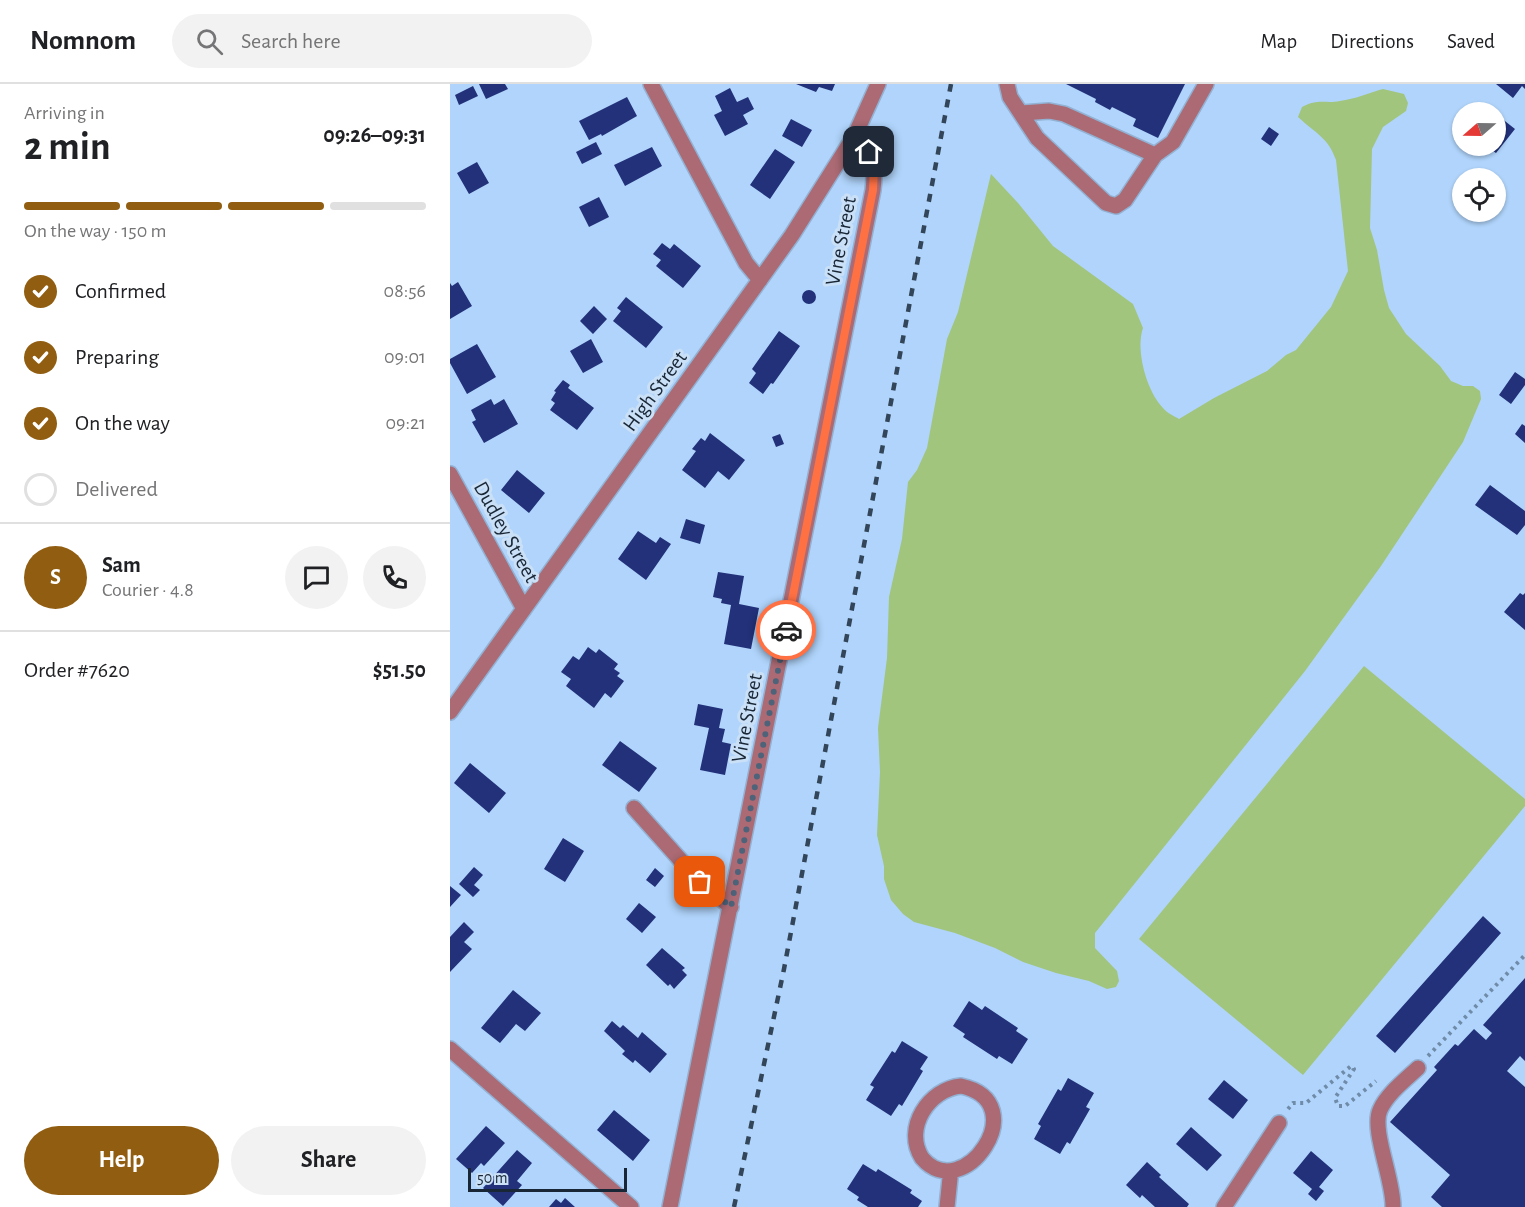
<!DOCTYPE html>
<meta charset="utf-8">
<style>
body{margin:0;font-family:"Alegreya Sans",sans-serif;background:#f2f2f2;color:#202124;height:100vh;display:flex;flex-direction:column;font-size:22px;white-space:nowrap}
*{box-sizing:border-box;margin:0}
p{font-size:20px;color:#757577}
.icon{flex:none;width:33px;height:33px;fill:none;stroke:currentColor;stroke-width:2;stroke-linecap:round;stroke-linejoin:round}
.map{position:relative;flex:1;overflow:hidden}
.sheet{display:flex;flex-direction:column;background:#fff;width:450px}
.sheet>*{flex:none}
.needle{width:39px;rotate:250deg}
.tools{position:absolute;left:1002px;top:18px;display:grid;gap:12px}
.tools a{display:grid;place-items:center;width:54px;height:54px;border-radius:50%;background:#fff;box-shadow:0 2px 4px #0004;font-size:30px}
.scale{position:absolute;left:18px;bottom:15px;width:159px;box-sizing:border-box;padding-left:6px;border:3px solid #182635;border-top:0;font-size:16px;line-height:21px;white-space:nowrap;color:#182635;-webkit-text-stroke:4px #cae0f7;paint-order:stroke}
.pin{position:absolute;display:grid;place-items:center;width:51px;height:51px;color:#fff;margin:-26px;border-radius:12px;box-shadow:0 3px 9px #0006}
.courier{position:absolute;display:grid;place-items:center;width:60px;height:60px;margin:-30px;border:4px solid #ff7043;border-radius:50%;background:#fff;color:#222;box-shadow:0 2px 8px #0007}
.head em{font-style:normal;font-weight:600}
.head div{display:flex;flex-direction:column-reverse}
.head{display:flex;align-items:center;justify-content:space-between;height:102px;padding:0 24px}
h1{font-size:39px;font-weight:600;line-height:45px}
.bar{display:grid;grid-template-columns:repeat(4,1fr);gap:9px 6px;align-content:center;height:72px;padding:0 24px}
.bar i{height:8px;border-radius:4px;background:#e0e0e0}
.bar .current{background:#915d10}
.bar p{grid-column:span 4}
.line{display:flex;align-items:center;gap:15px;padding:0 24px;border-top:2px solid #e0e0e0}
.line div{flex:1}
.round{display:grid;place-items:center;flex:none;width:63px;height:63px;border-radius:32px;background:#f2f2f2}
ol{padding:0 24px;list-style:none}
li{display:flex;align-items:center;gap:18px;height:66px}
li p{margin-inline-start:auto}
li .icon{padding:6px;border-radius:50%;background:#915d10;color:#fff;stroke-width:4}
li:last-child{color:#757577}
li i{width:33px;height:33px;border:3px solid #e0e0e0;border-radius:50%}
.action{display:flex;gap:12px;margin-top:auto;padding:12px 24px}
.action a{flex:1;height:69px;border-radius:36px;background:#915d10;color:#fff;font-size:24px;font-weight:600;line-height:69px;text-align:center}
.action a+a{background:#f2f2f2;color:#202124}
header{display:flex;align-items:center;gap:36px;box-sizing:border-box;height:84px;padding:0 30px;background:#fff;border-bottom:2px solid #e0e0e0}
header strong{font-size:28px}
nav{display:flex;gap:33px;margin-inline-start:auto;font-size:21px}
.search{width:420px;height:54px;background:#f2f2f2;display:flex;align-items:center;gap:15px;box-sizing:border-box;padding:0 21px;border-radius:33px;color:#757577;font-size:22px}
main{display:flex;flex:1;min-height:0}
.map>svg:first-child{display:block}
.green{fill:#a1c57d}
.building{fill:#223179}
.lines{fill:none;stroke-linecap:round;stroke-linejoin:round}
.minor-casing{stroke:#92b1d3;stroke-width:18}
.path{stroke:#708ba8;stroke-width:4;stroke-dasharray:3 4.5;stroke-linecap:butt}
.minor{stroke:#ab6a74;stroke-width:15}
.rail{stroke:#334558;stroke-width:4.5;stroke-dasharray:8 8;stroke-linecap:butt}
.done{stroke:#4d637a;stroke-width:6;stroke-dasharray:0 10.8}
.route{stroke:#ff7043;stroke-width:8}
.labels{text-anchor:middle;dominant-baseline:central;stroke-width:6;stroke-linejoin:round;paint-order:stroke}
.street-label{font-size:21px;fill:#182635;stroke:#cae0f7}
</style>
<header>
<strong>Nomnom</strong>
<div class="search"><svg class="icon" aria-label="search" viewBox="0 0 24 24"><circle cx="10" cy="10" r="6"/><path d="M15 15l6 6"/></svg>Search here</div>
<nav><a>Map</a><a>Directions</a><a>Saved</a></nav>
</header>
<main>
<section class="sheet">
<div class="head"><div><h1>2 min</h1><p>Arriving in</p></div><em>09:26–09:31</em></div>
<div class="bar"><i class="current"></i><i class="current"></i><i class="current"></i><i></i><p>On the way · 150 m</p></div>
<ol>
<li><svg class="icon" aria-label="check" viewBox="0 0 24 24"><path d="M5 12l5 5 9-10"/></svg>Confirmed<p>08:56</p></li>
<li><svg class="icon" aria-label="check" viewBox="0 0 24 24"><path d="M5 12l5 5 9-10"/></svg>Preparing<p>09:01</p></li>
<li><svg class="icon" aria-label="check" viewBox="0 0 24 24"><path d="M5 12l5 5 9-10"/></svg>On the way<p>09:21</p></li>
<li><i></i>Delivered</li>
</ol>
<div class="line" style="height:108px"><b class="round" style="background:#915d10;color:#fff">S</b><div><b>Sam</b><p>Courier · 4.8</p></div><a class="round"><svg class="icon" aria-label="chat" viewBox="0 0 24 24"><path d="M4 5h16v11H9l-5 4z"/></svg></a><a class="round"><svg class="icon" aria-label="phone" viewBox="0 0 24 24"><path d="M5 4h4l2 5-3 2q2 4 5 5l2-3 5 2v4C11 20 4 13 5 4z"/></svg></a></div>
<div class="line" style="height:78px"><div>Order #7620</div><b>$51.50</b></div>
<div class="action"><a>Help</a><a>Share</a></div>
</section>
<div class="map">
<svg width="1075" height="1123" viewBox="0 0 1075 1123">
<rect width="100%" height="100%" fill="#b0d4fb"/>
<path class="green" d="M933 5 954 10 958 19 956 27 933 43 922 65 920 144 927 166 934 206 939 224 956 250 990 282 1001 297 1013 302H1023L1030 307 1031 315 1013 358 931 482 855 587 645 849V864L667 887 669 897 666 903 657 905 639 897 606 889 573 878 545 864 505 849 464 838 453 830 441 816 434 795V782L427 751 430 688 428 644 437 574 439 513 452 455 458 398 467 386 477 364 497 255 508 228 541 90 568 119 603 162 683 220 693 244C685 266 697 308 713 324 717 329 724 332 729 335L764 314 817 287 836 271 846 266 881 223 898 187 886 76C878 53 865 49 848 33L852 23C869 14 875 20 890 17 905 15 919 9 933 5Z
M914 582 1075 715V722L853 991 689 855Z"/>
<path class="building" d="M29 0H55L58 5 36 15Z
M346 0H385L382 7 369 3 366 8Z
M616 0H735L708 54 683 42 686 35 662 23 660 26 645 18 646 15Z
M1046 0H1075V5L1072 2 1063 14Z
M23 2 28 12 9 21 5 11Z
M280 4 287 18 298 13 304 25 293 31 298 40 275 52 264 31 272 27 265 12Z
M177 13 187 32 152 52 151 50 139 56 129 37Z
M1046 30 1065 45 1046 69 1036 62H1046Z
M341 35 362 46 352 63 332 52Z
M819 43 829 50 821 62 811 55Z
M146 58 152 70 132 80 126 68Z
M202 63 212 82 175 102 164 81Z
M325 65 345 78 320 115 300 101Z
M27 78 39 99 19 110 7 89Z
M149 113 159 133 139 143 129 123Z
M212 159 220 165 224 160 251 182 233 204 206 182 211 176 203 170Z
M8 198 22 222 0 235V199L2 202Z
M352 213a7 7 0 1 1 14 0a7 7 0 1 1-14 0Z
M176 213 213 243 196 264 163 237 171 227 167 224Z
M144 222 157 235 143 250 130 237Z
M329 247 350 262 323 300 321 299 313 310 299 299 306 289 302 285Z
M141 255 153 278 133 289 120 267Z
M27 260 46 293 17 310 0 279V275Z
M1065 288 1075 295V301L1061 320 1049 311Z
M113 296 120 301 118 304 144 324 127 346 100 326 105 319 101 316 106 308 104 307Z
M41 315 44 321 54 315 68 340 34 359 22 338 26 336 21 326Z
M1072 340 1075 342V359L1065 350Z
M260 349 295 376 279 396 268 387 255 404 232 386 246 367 242 365 251 354 255 357Z
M330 350 334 360 326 363 322 353Z
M67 386 95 409 79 429 51 406Z
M1040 401 1075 427V441L1067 451 1025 421Z
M236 435 255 441 250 460 230 454Z
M188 447 206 459 210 453 221 460 196 496 168 475Z
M268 488 294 492 289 520 309 524 301 565 274 560 281 521 271 519 272 515 263 513Z
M1070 509 1073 511 1075 509V546L1054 528Z
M138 563 146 569 149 565 168 580 164 585 170 589 167 592 174 597 161 614 155 609 144 624 116 602 121 595 111 588 123 572 129 576Z
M248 620 273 625 269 644 275 645 272 658 281 660 275 691 250 686 259 644 244 641Z
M170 657 207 684 189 708 152 681Z
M20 679 56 709 39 729 4 699Z
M113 754 134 767 115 798 94 785Z
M24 783 33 791 24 801 30 806 23 813 9 800Z
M205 784 214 792 205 803 196 796Z
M0 802 11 811 0 823Z
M189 819 206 833 192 849 176 835Z
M1033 832 1051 849 945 969 926 952Z
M14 838 24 848 14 858 22 865 0 888V853Z
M212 864 235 884 232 886 237 891 224 905 220 900 218 902 196 881Z
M1075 894V977L1070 972 1057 987 1075 1003V1123H992L981 1113 1000 1091 940 1038 987 986 984 983 1005 960 1008 962 1024 945 1036 956 1042 949 1033 941Z
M63 906 91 929 75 947 66 940 50 959 31 944Z
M519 917 532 926 535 922 568 944 566 947 578 955 562 980 549 972 547 975 513 953 515 950 503 942Z
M162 937 170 944 173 941 188 954 192 948 217 970 200 989 185 976 183 979 172 970 175 967 154 947Z
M452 957 478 973 470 985 473 987 452 1022 449 1020 441 1032 416 1016 424 1003 420 1001 442 967 445 969Z
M618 994 644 1009 636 1023 640 1025 620 1060 617 1058 610 1070 584 1055 591 1042 588 1040 608 1005 611 1007Z
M774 996 798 1016 783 1035 758 1015Z
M164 1026 200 1056 183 1077 147 1046Z
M36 1042 55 1059 34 1082 31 1079 22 1089 6 1075Z
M741 1043 772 1071 757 1087 726 1060Z
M67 1066 82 1079 67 1097 72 1101 53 1122 33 1104Z
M861 1067 883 1086 869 1103 874 1107 866 1117 858 1110 862 1105 843 1089Z
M697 1078 711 1091 709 1093 739 1120 737 1123H705L692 1111 690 1114 676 1101Z
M413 1080 426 1088 428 1085 462 1106 460 1109 472 1117 468 1123H418L407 1116 409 1113 397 1105Z
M115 1114 125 1123H99L106 1115 111 1119Z"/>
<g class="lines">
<defs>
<path id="minor" d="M201 0 296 179 310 196
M557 0 560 13 587 54 656 119 666 122 675 116 705 71 723 58 756 0
M572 29 599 27 614 30 705 71
M0 390 74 525
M0 628 342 151 405 51 428 0
M184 724 250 798 281 823
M0 965 181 1123
M511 1002C586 1018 513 1123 472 1074 453 1044 479 1005 511 1002Z
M220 1123 423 106C426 82 422 69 405 51
M497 1123 500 1094
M774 1123 829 1039
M943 1123C944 1097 921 1046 930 1026 937 1010 955 996 968 984"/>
</defs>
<use href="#minor" class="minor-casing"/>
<path class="path" d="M978 972 1075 871
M838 1025 843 1019H856L901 982 904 985 885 1014 888 1022H895L926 997"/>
<use href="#minor" class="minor"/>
<path class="rail" d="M284 1123 334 885 501 0"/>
</g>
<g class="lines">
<path class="done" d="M250 798 281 823 336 546"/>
<path class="route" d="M336 546 423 106 424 84 419 68"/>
</g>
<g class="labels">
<g class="street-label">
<text transform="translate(391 157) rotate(-79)">Vine Street</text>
<text transform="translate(205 307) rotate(-54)">High Street</text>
<text transform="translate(56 448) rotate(61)">Dudley Street</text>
<text transform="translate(297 634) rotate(-79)">Vine Street</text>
</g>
</g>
</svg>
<div class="tools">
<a><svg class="needle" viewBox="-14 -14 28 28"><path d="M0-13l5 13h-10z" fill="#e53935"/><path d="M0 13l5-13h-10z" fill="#757577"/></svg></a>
<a><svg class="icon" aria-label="locate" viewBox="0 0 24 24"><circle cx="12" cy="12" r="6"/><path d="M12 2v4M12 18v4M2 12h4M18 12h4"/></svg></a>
</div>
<div class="scale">50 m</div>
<div class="pin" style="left:250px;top:798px;background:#ea580c"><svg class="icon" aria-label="bag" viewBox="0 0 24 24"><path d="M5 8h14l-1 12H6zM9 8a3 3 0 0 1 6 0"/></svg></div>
<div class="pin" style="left:419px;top:68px;background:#1f2937"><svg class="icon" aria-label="home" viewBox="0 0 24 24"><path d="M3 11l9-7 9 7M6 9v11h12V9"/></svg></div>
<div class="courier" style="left:336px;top:546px"><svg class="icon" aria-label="car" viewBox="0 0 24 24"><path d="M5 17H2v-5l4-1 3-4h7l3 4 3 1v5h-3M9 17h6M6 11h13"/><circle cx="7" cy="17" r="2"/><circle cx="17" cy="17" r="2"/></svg></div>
</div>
</main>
